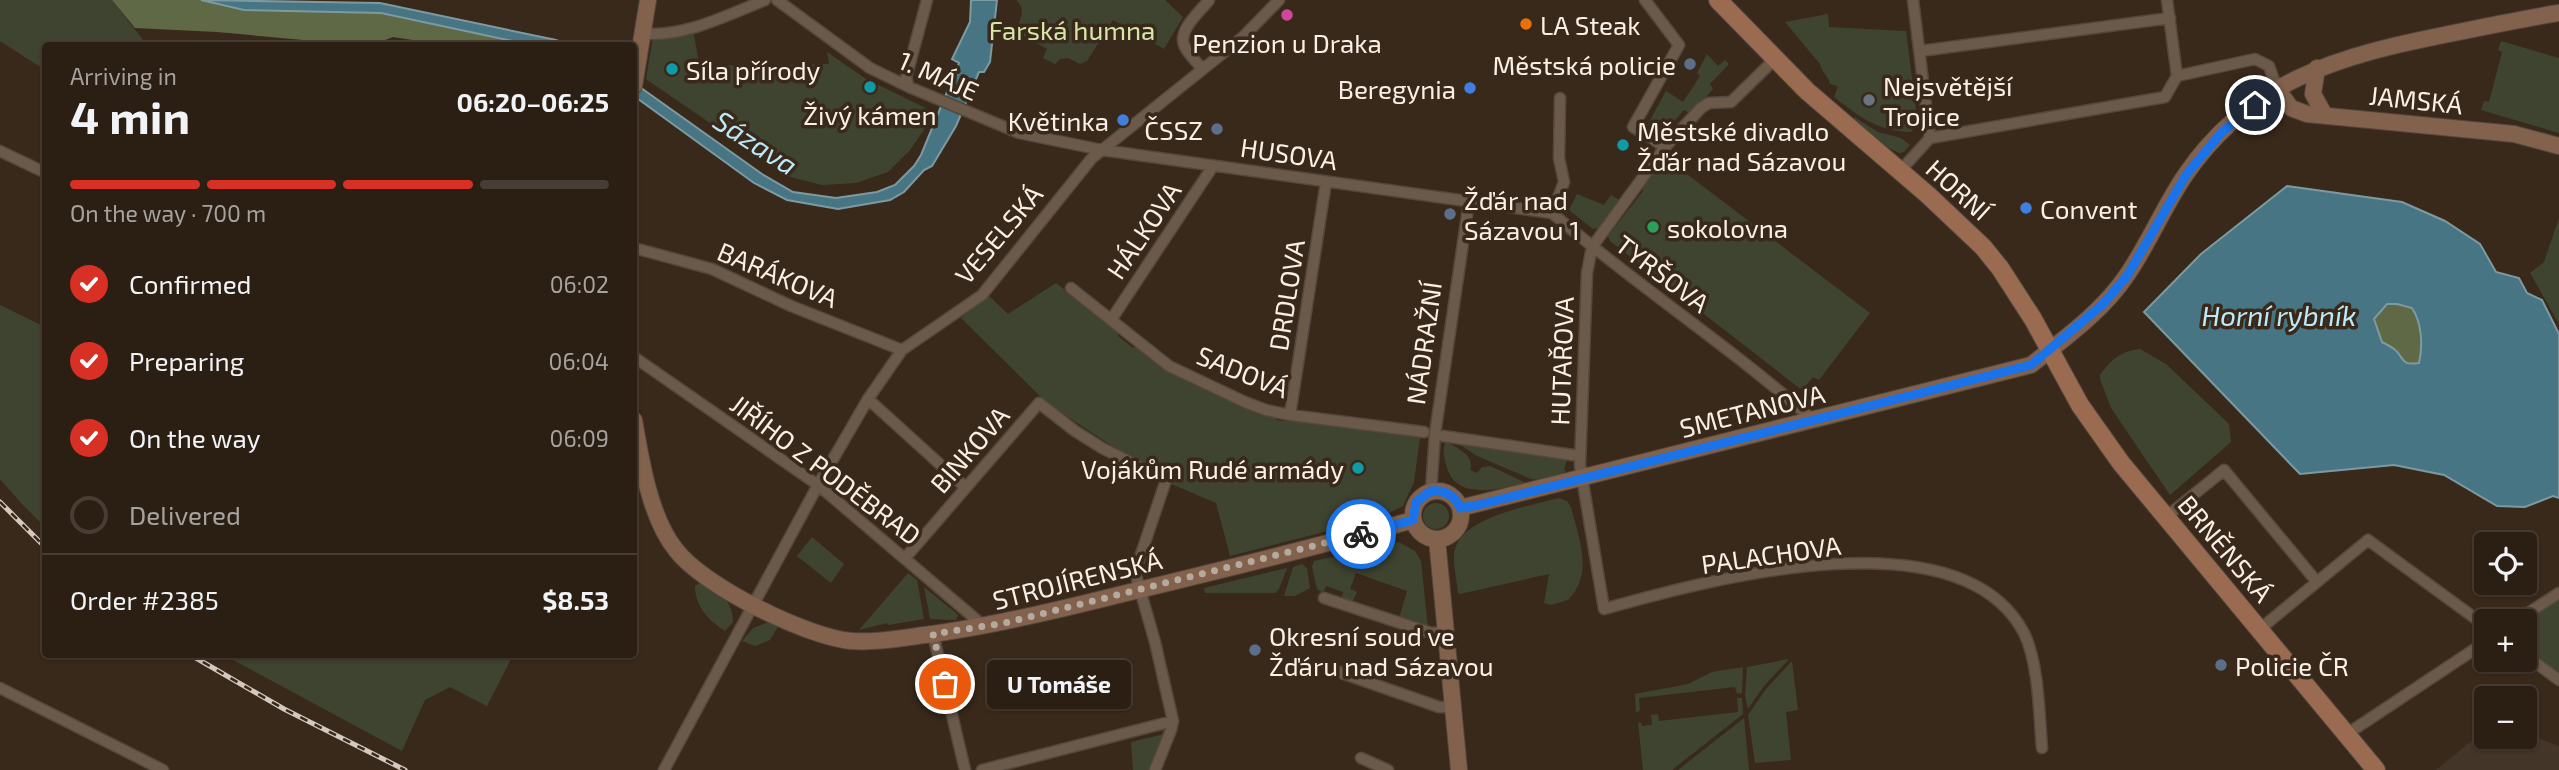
<!DOCTYPE html>
<meta charset="utf-8">
<style>
body{margin:0;font-family:"Exo 2",sans-serif;background:#33271d;color:#f1f3f6;height:100vh;display:flex;flex-direction:column;font-size:26px;white-space:nowrap}
*{box-sizing:border-box;margin:0}
p{font-size:23px;color:#a6a2a0}
.icon{flex:none;width:38px;height:38px;fill:none;stroke:currentColor;stroke-width:2;stroke-linecap:round;stroke-linejoin:round}
.map{position:relative;flex:1;overflow:hidden}
.side{position:absolute;left:42px;top:42px;width:595px;height:616px;display:flex;flex-direction:column;background:#2b1f14;border-radius:7px;box-shadow:0 2px 5px #0004,0 0 0 2px #473d34}
.side>*{flex:none}
.buttons{position:absolute;left:2474px;top:532px;display:grid;gap:14px}
.buttons a{display:grid;place-items:center;width:63px;height:63px;border-radius:7px;background:#2b1f14;box-shadow:0 2px 5px #0004,0 0 0 2px #473d34;font-size:35px}
.pin{position:absolute;display:grid;place-items:center;width:60px;height:60px;color:#fff;margin:-30px;border:4px solid #fff;border-radius:50%;box-shadow:0 2px 7px #0007}
.courier{position:absolute;display:grid;place-items:center;width:70px;height:70px;margin:-35px;border:5px solid #1a73e8;border-radius:50%;background:#fff;color:#222;box-shadow:0 2px 9px #0007}
.bubble{position:absolute;height:49px;border-radius:7px;background:#2b1f14;box-shadow:0 2px 5px #0004,0 0 0 2px #473d34;font-size:23px;font-weight:700;line-height:49px;text-align:center}
.headline em{font-style:normal;font-weight:700}
.headline div{display:flex;flex-direction:column-reverse}
.headline{display:flex;align-items:center;justify-content:space-between;height:119px;padding:0 28px}
h1{font-size:46px;font-weight:700;line-height:52px}
.bar{display:grid;grid-template-columns:repeat(4,1fr);gap:10px 7px;align-content:center;height:84px;padding:0 28px}
.bar i{height:9px;border-radius:5px;background:#473d34}
.bar .selected{background:#d93025}
.bar p{grid-column:span 4}
.line{display:flex;align-items:center;gap:18px;padding:0 28px;border-top:2px solid #473d34}
.line div{flex:1}
ol{padding:0 28px;list-style:none}
li{display:flex;align-items:center;gap:21px;height:77px}
li p{margin-inline-start:auto}
li .icon{padding:7px;border-radius:50%;background:#d93025;color:#fff;stroke-width:4}
li:last-child{color:#a6a2a0}
li i{width:38px;height:38px;border:4px solid #473d34;border-radius:50%}
.map>svg:first-child{display:block}
.commercial{fill:#443529}
.green{fill:#3f4430}
.forest{fill:#606946}
.water{fill:#487583;stroke:#7d9aa1;stroke-width:2;fill-rule:evenodd}
.lines{fill:none;stroke-linecap:round;stroke-linejoin:round}
.street-casing{stroke:#54473b;stroke-width:13}
.secondary-casing{stroke:#54473b;stroke-width:18}
.primary-casing{stroke:#54473b;stroke-width:20}
.street{stroke:#6b5a4a;stroke-width:10}
.secondary{stroke:#82624d;stroke-width:16}
.primary{stroke:#9a6b50;stroke-width:18}
.rail-casing{stroke:#d4c9bf;stroke-width:5}
.rail{stroke:#39291b;stroke-width:2.5;stroke-dasharray:8;stroke-linecap:butt}
.done{stroke:#b6aa9f;stroke-width:7;stroke-dasharray:0 12.6}
.route{stroke:#1a73e8;stroke-width:9}
.hotel-dot{fill:#d1479c;stroke:#39291b;stroke-width:2.5}
.food-dot{fill:#e8710a;stroke:#39291b;stroke-width:2.5}
.service-dot{fill:#5c6f8a;stroke:#39291b;stroke-width:2.5}
.culture-dot{fill:#0f9aa8;stroke:#39291b;stroke-width:2.5}
.shop-dot{fill:#3f7fe0;stroke:#39291b;stroke-width:2.5}
.worship-dot{fill:#6b7280;stroke:#39291b;stroke-width:2.5}
.leisure-dot{fill:#2e9e5b;stroke:#39291b;stroke-width:2.5}
.labels{text-anchor:middle;dominant-baseline:central;stroke-width:7;stroke-linejoin:round;paint-order:stroke}
.poi-label{font-size:26px;fill:#faf0e6;stroke:#39291b;text-anchor:start}
.park-label{font-size:26px;fill:#d7e7a8;stroke:#39291b}
.street-label{font-size:26px;fill:#faf0e6;stroke:#39291b}
.water-label{font-size:28px;font-style:italic;fill:#bce9f7;stroke:#39291b}
</style>
<div class="map">
<svg width="2559" height="770" viewBox="0 0 2559 770">
<rect width="100%" height="100%" fill="#39291b"/>
<path class="commercial" d="M2487 728V737H2525V733L2559 746V770H2436Z"/>
<path class="green" d="M0 0H112L147 45 46 46 45 70 0 41Z
M1016 0H1165L1183 17 1164 49 1113 20 1087 61 1080 64 1068 58 1060 59 1055 64 1043 58 1047 49 1015 31C1020 20 1027 10 1016 0Z
M1828 14 1829 27 1906 31 1918 125 1911 132C1877 131 1860 117 1834 97L1838 86 1830 84C1829 76 1821 72 1820 64L1785 22Z
M693 30 699 63 741 66 829 64 827 52 866 79 936 113 910 150 888 172 856 183 822 185 787 176 646 79 653 37Z
M2501 41 2559 58V133L2481 110 2484 101 2489 102 2502 52 2498 50Z
M1707 54 1718 66 1725 60 1729 64 1710 84 1713 89 1691 114 1684 110 1665 131 1670 135C1666 141 1660 137 1655 135L1648 124 1666 91 1683 102 1700 76 1697 73Z
M1854 117 1878 132 1901 138 1910 145 1904 152 1899 153 1887 147 1853 119Z
M1667 159 1870 313 1819 380 1813 377 1802 390 1610 241 1608 236 1643 191 1642 186 1652 172H1657Z
M1577 194 1604 205 1611 195 1619 200 1599 228 1593 229 1569 210Z
M2559 218V324L2530 273 2544 262Z
M1056 283 1119 331 1118 336 1133 348 1135 345C1180 377 1223 402 1276 416V420L1295 422V419L1420 438 1414 482 1403 506 1379 518 1230 556 1216 503 1169 483 1048 404 961 318 989 296 1008 314Z
M0 305 45 327V527L22 504 0 479Z
M2140 349 2166 364 2229 424 2231 442 2170 495 2111 408 2100 379V375C2111 360 2120 351 2140 349Z
M1453 440 1567 459 1564 470 1566 471C1559 478 1541 481 1531 479L1477 456Z
M1446 441C1458 449 1475 455 1470 470L1477 473 1482 467 1490 466 1526 483C1498 489 1458 501 1447 468 1444 459 1442 449 1446 441Z
M1559 498 1567 501 1571 507C1579 539 1594 574 1568 600L1551 605 1544 603 1549 574 1460 594 1458 593C1457 581 1453 566 1454 554 1458 517 1530 506 1559 498Z
M1423 516a13 13 0 1 1 26 0a13 13 0 1 1-26 0Z
M812 537 844 564 831 583 797 556Z
M1399 542 1415 551 1421 561 1428 629 1399 619 1407 591 1356 573 1350 589 1357 592 1352 603 1341 599 1343 592 1326 586 1323 593 1317 589 1312 567 1314 561Z
M1302 564 1307 568 1310 588 1295 596H1284L1293 567Z
M1287 568 1279 589 1275 593H1205L1204 588Z
M908 573 917 580 924 619 888 625 887 623 859 630Z
M699 583C719 589 733 601 733 622L725 631C709 621 695 606 695 586Z
M924 587 956 613 958 615 956 620 930 619Z
M2559 600V674L2525 649V622Z
M769 622 779 625 770 640 755 646 742 641 753 628Z
M503 654 511 659 487 706 450 687 425 700 402 751 224 655Z
M1789 659 1764 686 1748 709 1745 696 1747 667Z
M1792 661 1798 710 1786 712 1791 760 1755 763 1748 715 1766 689Z
M1743 667 1742 693 1737 694 1735 687 1639 698 1640 710 1636 713 1635 694 1688 684 1712 672Z
M1737 698H1742L1743 714 1672 770H1643L1638 722 1641 723 1642 726 1652 725 1651 715 1658 714 1659 721 1738 712Z
M1744 718 1749 770H1678Z
M1165 734 1149 770H1133L1131 742Z"/>
<path class="forest" d="M112 0H201L244 10 373 12 531 45H445L393 37 380 42H325L217 32 135 28Z
M2387 304H2397L2412 308C2422 323 2423 346 2419 363 2399 366 2405 357 2394 349 2390 346 2386 345 2382 343L2374 319Z"/>
<path class="water" d="M201 0 380 3 556 40 568 45H531L381 13 244 10Z
M971 0H997L990 62 984 72H979L956 126 932 166 924 170 904 192 890 200 838 209 787 200 754 183 634 96V83L762 174 793 192 836 198 877 192 895 185 914 166 921 155 959 63 952 59 970 22Z
M2287 186 2402 202 2445 221 2480 244 2496 272 2519 278 2527 293 2542 300 2559 334V498L2553 496 2525 507 2497 506 2444 475 2394 465 2300 474 2144 312 2201 254ZM2387 304H2397L2412 308C2422 323 2423 346 2419 363 2399 366 2405 357 2394 349 2390 346 2386 344 2382 342L2374 319Z"/>
<g class="lines">
<defs>
<path id="street" d="M777 0 870 68 909 87 1019 133 1102 150 1552 213C1637 286 1730 346 1813 420
M1645 0 1679 45 1633 127 1665 147
M1913 0 1930 138
M2167 0 2177 76
M642 33C681 39 730 14 765 0
M1920 51 2170 18
M1775 59 1731 102 1709 103 1701 108 1665 147 1592 247 1587 273 1580 465 1604 609C1707 580 1960 511 2024 633 2039 664 2039 714 2042 748
M1202 69C1197 62 1189 55 1185 47 1176 31 1200 12 1209 0
M909 87 906 78 927 0
M1930 138 2165 97 2177 76 2255 59 2269 66 2277 89
M0 151 46 173
M1900 171 1930 138
M1552 213 1564 182 1559 158 1560 98
M634 248 712 269 791 306 902 350
M1071 288 1169 366 1245 402 1266 410 1290 415 1424 432
M1111 320 1213 166
M634 357 818 485 985 627
M868 399 965 487
M1290 415 1326 182
M1443 436 1580 456
M1431 491 1435 434 1469 202
M2166 517 2224 470 2317 582
M906 557 1039 403 1075 431 1102 448 1166 480 1135 572 1155 642 1173 721 1171 730 1155 770
M1324 598 1431 633 1445 632
M2516 621 2559 593
M2260 629 2368 540 2487 627
M933 634 965 770
M2525 655 2559 680
M1336 671 1439 707H1453
M0 688 163 770
M2347 734 2487 641
M1361 758 1388 770
M664 770 818 485 868 399 902 350 982 295 1092 158 1243 37 1279 0
M982 770 1173 721"/>
<path id="secondary" d="M2317 68 2313 94 2324 114
M634 86 648 0
M2277 89 2291 108 2307 114 2514 134 2559 146
M634 420C641 461 650 518 676 550 703 586 807 637 851 641 876 643 901 638 925 635 986 627 1046 613 1106 598 1208 573 1311 549 1413 520
M1413 515a24 24 0 1 1 48 0a24 24 0 1 1-48 0Z
M1460 508 2031 365C2065 338 2103 311 2127 275 2149 243 2164 206 2186 174 2251 80 2339 56 2444 35 2483 27 2521 19 2559 13
M1437 539 1459 770"/>
<path id="primary" d="M1718 0 1807 91 1928 195 1983 247 2000 268 2033 319 2080 405 2121 463 2376 770"/>
</defs>
<use href="#street" class="street-casing"/>
<use href="#secondary" class="secondary-casing"/>
<use href="#primary" class="primary-casing"/>
<use href="#street" class="street"/>
<use href="#secondary" class="secondary"/>
<use href="#primary" class="primary"/>
<defs>
<path id="rail" d="M0 502 46 548
M189 654 284 709 405 770"/>
</defs>
<use href="#rail" class="rail-casing"/>
<use href="#rail" class="rail"/>
</g>
<g class="lines">
<path class="done" d="M945 684 933 634 1005 623 1361 534"/>
<path class="route" d="M1361 534 1413 520 1416 502 1431 491C1445 490 1455 495 1460 508L1478 505 2031 365 2103 304 2127 276 2186 175 2221 133 2255 105"/>
</g>
<circle class="hotel-dot" cx="1287" cy="15" r="7"/>
<circle class="food-dot" cx="1526" cy="24" r="7"/>
<g class="service-dot">
<circle cx="1690" cy="64" r="7"/>
<circle cx="1217" cy="129" r="7"/>
<circle cx="1450" cy="214" r="7"/>
<circle cx="1255" cy="650" r="7"/>
<circle cx="2221" cy="665" r="7"/>
</g>
<g class="culture-dot">
<circle cx="672" cy="69" r="7"/>
<circle cx="870" cy="87" r="7"/>
<circle cx="1623" cy="145" r="7"/>
<circle cx="1358" cy="468" r="7"/>
</g>
<g class="shop-dot">
<circle cx="1470" cy="88" r="7"/>
<circle cx="1123" cy="120" r="7"/>
<circle cx="2026" cy="208" r="7"/>
</g>
<circle class="worship-dot" cx="1869" cy="100" r="7"/>
<circle class="leisure-dot" cx="1653" cy="227" r="7"/>
<g class="labels">
<g class="poi-label">
<text x="1540" y="24">LA Steak</text>
<text x="1287" y="42" text-anchor="middle">Penzion u Draka</text>
<text x="1676" y="64" text-anchor="end">Městská policie</text>
<text x="686" y="69">Síla přírody</text>
<text x="1883" y="85">Nejsvětější<tspan x="1883" dy="30">Trojice</tspan></text>
<text x="1456" y="88" text-anchor="end">Beregynia</text>
<text x="870" y="114" text-anchor="middle">Živý kámen</text>
<text x="1109" y="120" text-anchor="end">Květinka</text>
<text x="1203" y="129" text-anchor="end">ČSSZ</text>
<text x="1637" y="130">Městské divadlo<tspan x="1637" dy="30">Žďár nad Sázavou</tspan></text>
<text x="1464" y="199">Žďár nad<tspan x="1464" dy="30">Sázavou 1</tspan></text>
<text x="2040" y="208">Convent</text>
<text x="1667" y="227">sokolovna</text>
<text x="1344" y="468" text-anchor="end">Vojákům Rudé armády</text>
<text x="1269" y="635">Okresní soud ve<tspan x="1269" dy="30">Žďáru nad Sázavou</tspan></text>
<text x="2235" y="665">Policie ČR</text>
</g>
<g class="park-label">
<text x="1072" y="29">Farská humna</text>
</g>
<g class="street-label">
<text transform="translate(939 75) rotate(24)">1. MÁJE</text>
<text transform="translate(2416 99) rotate(6)">JAMSKÁ</text>
<text transform="translate(1289 153) rotate(8)">HUSOVA</text>
<text transform="translate(1959 189) rotate(42)">HORNÍ</text>
<text transform="translate(1143 230) rotate(-56)">HÁLKOVA</text>
<text transform="translate(998 234) rotate(-50)">VESELSKÁ</text>
<text transform="translate(1663 273) rotate(37)">TYRŠOVA</text>
<text transform="translate(778 274) rotate(23)">BARÁKOVA</text>
<text transform="translate(1286 295) rotate(-81)">DRDLOVA</text>
<text transform="translate(1423 343) rotate(-82)">NÁDRAŽNÍ</text>
<text transform="translate(1561 361) rotate(-88)">HUTAŘOVA</text>
<text transform="translate(1243 371) rotate(22)">SADOVÁ</text>
<text transform="translate(1752 410) rotate(-14)">SMETANOVA</text>
<text transform="translate(969 449) rotate(-49)">BINKOVA</text>
<text transform="translate(826 469) rotate(37)">JIŘÍHO Z PODĚBRAD</text>
<text transform="translate(2226 548) rotate(50)">BRNĚNSKÁ</text>
<text transform="translate(1771 554) rotate(-8)">PALACHOVA</text>
<text transform="translate(1077 579) rotate(-14)">STROJÍRENSKÁ</text>
</g>
<g class="water-label">
<text transform="translate(756 142) rotate(33)">Sázava</text>
<text x="2279" y="315">Horní rybník</text>
</g>
</g>
</svg>
<div class="buttons">
<a><svg class="icon" aria-label="locate" viewBox="0 0 24 24"><circle cx="12" cy="12" r="6"/><path d="M12 2v4M12 18v4M2 12h4M18 12h4"/></svg></a>
<a>+</a>
<a>−</a>
</div>
<div class="pin" style="left:945px;top:684px;background:#ea580c"><svg class="icon" aria-label="bag" viewBox="0 0 24 24"><path d="M5 8h14l-1 12H6zM9 8a3 3 0 0 1 6 0"/></svg></div>
<div class="pin" style="left:2255px;top:105px;background:#1f2937"><svg class="icon" aria-label="home" viewBox="0 0 24 24"><path d="M3 11l9-7 9 7M6 9v11h12V9"/></svg></div>
<div class="courier" style="left:1361px;top:534px"><svg class="icon" aria-label="bike" viewBox="0 0 24 24"><circle cx="6" cy="16" r="4"/><circle cx="18" cy="16" r="4"/><path d="M6 16l4-8h5l3 8M10 8l3 8H6M13 5h3"/></svg></div>
<div class="bubble" style="left:987px;top:660px;width:144px">U Tomáše</div>
<section class="side">
<div class="headline"><div><h1>4 min</h1><p>Arriving in</p></div><em>06:20–06:25</em></div>
<div class="bar"><i class="selected"></i><i class="selected"></i><i class="selected"></i><i></i><p>On the way · 700 m</p></div>
<ol>
<li><svg class="icon" aria-label="check" viewBox="0 0 24 24"><path d="M5 12l5 5 9-10"/></svg>Confirmed<p>06:02</p></li>
<li><svg class="icon" aria-label="check" viewBox="0 0 24 24"><path d="M5 12l5 5 9-10"/></svg>Preparing<p>06:04</p></li>
<li><svg class="icon" aria-label="check" viewBox="0 0 24 24"><path d="M5 12l5 5 9-10"/></svg>On the way<p>06:09</p></li>
<li><i></i>Delivered</li>
</ol>
<div class="line" style="height:91px"><div>Order #2385</div><b>$8.53</b></div>
</section>
</div>
